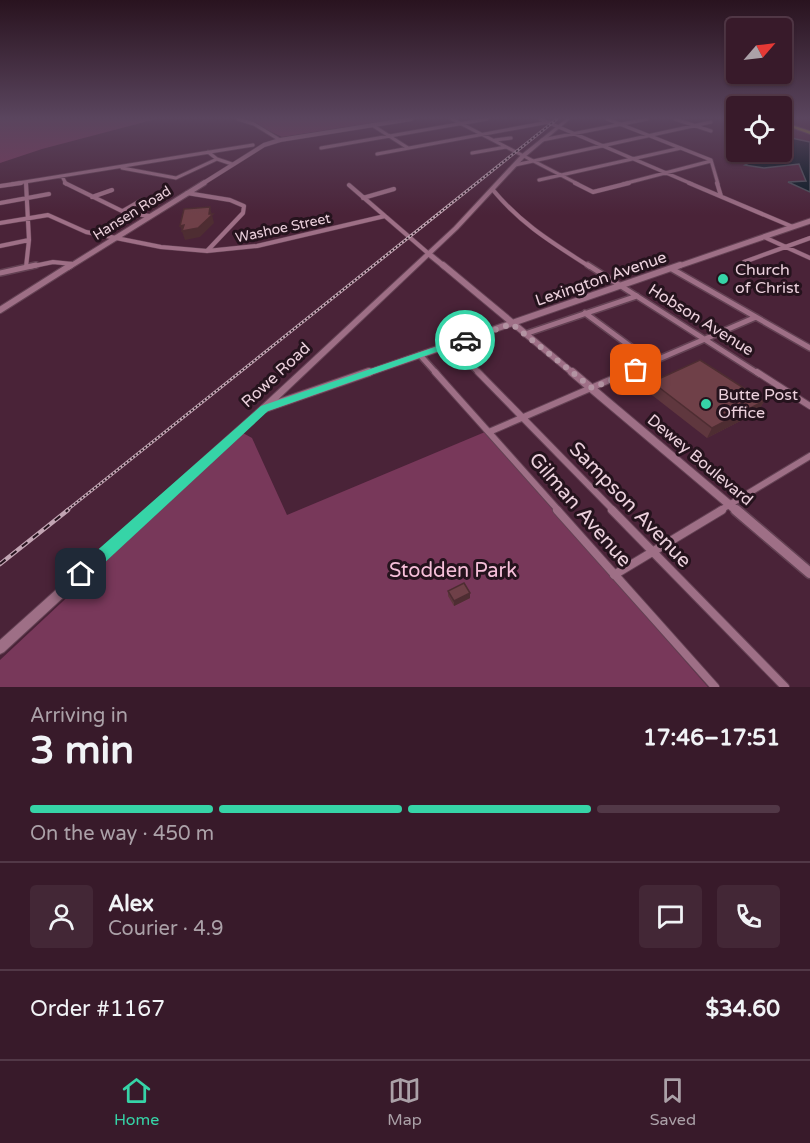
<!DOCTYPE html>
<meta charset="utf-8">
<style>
body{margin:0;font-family:"Varela Round",sans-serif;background:#432736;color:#f1f3f6;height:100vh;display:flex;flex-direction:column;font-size:22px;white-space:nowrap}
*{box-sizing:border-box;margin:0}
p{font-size:20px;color:#aba1a8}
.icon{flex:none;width:33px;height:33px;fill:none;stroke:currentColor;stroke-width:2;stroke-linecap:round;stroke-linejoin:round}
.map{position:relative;height:687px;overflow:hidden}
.sheet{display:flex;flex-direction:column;background:#381a2a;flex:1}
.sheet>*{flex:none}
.needle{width:39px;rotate:62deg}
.fabs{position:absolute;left:726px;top:18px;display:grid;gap:12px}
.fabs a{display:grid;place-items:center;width:66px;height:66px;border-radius:6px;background:#381a2a;box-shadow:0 2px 4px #0004,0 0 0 2px #523847;font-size:30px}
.pin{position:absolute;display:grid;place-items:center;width:51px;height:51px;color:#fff;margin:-26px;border-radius:12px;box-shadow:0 3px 9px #0006}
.courier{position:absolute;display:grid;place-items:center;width:60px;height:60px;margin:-30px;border:4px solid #36d4a7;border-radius:50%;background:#fff;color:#222;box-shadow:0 2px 8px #0007}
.summary em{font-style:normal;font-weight:700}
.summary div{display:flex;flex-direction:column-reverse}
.summary{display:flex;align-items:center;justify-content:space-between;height:102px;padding:0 30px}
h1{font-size:39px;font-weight:700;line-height:45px}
.bar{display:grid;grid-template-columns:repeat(4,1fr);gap:9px 6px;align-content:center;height:72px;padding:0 30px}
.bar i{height:8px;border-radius:4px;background:#523847}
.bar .selected{background:#36d4a7}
.bar p{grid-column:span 4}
.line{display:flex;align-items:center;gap:15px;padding:0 30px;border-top:2px solid #523847}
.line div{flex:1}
.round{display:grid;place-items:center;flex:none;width:63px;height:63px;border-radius:6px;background:#432736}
.tabs{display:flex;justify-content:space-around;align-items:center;height:84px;border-top:2px solid #523847;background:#381a2a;font-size:16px;color:#aba1a8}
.tabs a{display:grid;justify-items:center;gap:3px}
.tabs .selected{color:#36d4a7}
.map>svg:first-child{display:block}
.green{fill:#78385a}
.water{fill:#061921;stroke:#4b5059;stroke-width:1.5}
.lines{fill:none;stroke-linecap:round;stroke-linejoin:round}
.minor-far4-casing{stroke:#644254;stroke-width:4.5}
.minor-far3-casing{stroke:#644254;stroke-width:5}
.minor-far2-casing{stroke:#644254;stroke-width:8}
.minor-far1-casing{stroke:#644254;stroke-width:8}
.minor-casing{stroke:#644254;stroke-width:10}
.tertiary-far4-casing{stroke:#644254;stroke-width:5}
.tertiary-far3-casing{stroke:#644254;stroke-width:7}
.tertiary-far2-casing{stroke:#644254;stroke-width:8}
.tertiary-far1-casing{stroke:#644254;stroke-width:10}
.tertiary-casing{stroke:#644254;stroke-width:13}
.secondary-casing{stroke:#644254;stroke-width:2}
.motorway-casing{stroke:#644254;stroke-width:2}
.minor-far4{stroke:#9e6f86;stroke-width:3}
.minor-far3{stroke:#9e6f86;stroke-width:4}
.minor-far2{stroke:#9e6f86;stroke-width:5}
.minor-far1{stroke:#9e6f86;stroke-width:6}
.minor{stroke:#9e6f86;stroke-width:8}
.tertiary-far4{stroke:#9e6f86;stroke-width:4}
.tertiary-far3{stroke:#9e6f86;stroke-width:5}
.tertiary-far2{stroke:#9e6f86;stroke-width:6}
.tertiary-far1{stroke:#9e6f86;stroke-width:8}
.tertiary{stroke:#9e6f86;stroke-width:10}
.secondary{fill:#9e6f86;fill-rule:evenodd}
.motorway{fill:#9b9a2a;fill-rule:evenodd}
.rail-far1-casing{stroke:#c2a4b3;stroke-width:3}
.rail-casing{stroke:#c2a4b3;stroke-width:4.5}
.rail-far1{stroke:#25131d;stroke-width:1.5;stroke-dasharray:2;stroke-linecap:butt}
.rail{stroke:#25131d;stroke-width:2;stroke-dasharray:7;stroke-linecap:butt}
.wall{fill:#5f373e}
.shaded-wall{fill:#4e2d32}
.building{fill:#6f4048;stroke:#4e2d32;stroke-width:1.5}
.route{fill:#36d4a7}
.done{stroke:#b394a3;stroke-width:6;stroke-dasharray:0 10.8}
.poi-dot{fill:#36d4a7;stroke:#25131d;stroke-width:2}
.labels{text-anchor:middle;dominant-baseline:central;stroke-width:6;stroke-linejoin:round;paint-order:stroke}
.far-street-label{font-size:14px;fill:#ecd1dd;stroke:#25131d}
.poi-label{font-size:16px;fill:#ecd1dd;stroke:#25131d;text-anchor:start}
.street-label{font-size:16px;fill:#ecd1dd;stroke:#25131d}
.near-street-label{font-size:20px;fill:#ecd1dd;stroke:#25131d}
.near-park-label{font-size:20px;fill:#f6bfd9;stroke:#25131d}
</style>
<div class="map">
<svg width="810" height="687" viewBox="0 0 810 687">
<rect width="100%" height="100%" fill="#4a2338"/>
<path class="green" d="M0 119H156L42 149 0 163Z
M244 119H400L282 137Z
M485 432 708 687H0V660L243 433 252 438 287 515Z"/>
<path class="water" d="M782 136 810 142V192L788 182 806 181 799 164 764 168 745 165 750 162 749 155 744 152H782Z"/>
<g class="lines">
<defs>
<path id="minor-far4" d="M238 119 254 124 280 140
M452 119 578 184
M540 119 692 184
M607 119 711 160 718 184
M675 119 711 131
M372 125 408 148
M495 140 511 138
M542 140 647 119
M321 148 487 119
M208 152 217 159 232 164
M472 153 506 147
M377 154 549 122
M515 165 711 122
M122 168 176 178 217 159
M62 176 66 184
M539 180 681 148
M12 184 253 145
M623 184 711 161"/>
<path id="minor-far3" d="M65 183 124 212 149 216
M575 183 593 192 629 183
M689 183 793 227
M717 183 721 196
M349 185 429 254
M0 186 21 183
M493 190C522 225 553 243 590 267
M187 193 230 200 244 206 243 213 207 251
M92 197 112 190
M363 198 394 189
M0 203 49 194
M123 211 142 200
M0 223 48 215 86 232 161 247 207 251 257 246 385 216
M764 237 810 258
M0 246 29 240
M744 262 810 238
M26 267 29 240 26 183
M29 267 53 262 72 264"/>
<path id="minor-far2" d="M588 265 759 374
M672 269 810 348
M0 273 36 265
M585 313 653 363
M525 334 637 296
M452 345 480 374
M420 355 437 374
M624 374 756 317"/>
<path id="minor-far1" d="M435 372 559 511
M478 372 614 511
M757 372 810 406
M489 432 628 372
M719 511 810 456"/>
<path id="minor" d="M557 510 715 687
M612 510 785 687
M614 575 722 510"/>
<path id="tertiary-far4" d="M202 184 264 145 280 140 411 119"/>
<path id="tertiary-far3" d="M429 254 445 267
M69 267 204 183
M676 267 810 221"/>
<path id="tertiary-far2" d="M443 265 574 374
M0 310 71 265
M365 374 680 265"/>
<path id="tertiary-far1" d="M572 372 737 511
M265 408 369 372"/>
<path id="tertiary" d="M736 510 810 573"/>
<path id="secondary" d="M566 119H570L525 157 458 229 267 410 4 652 0 654V640L261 406 454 227 521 155Z"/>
<path id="motorway" d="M782 122 810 131V134L782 124Z"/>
</defs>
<use href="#minor-far4" class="minor-far4-casing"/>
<use href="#minor-far3" class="minor-far3-casing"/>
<use href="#minor-far2" class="minor-far2-casing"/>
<use href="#minor-far1" class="minor-far1-casing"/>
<use href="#minor" class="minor-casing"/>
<use href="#tertiary-far4" class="tertiary-far4-casing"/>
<use href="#tertiary-far3" class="tertiary-far3-casing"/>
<use href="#tertiary-far2" class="tertiary-far2-casing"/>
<use href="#tertiary-far1" class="tertiary-far1-casing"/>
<use href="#tertiary" class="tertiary-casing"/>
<use href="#secondary" class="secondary-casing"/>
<use href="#motorway" class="motorway-casing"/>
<use href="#minor-far4" class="minor-far4"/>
<use href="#minor-far3" class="minor-far3"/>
<use href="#minor-far2" class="minor-far2"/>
<use href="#minor-far1" class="minor-far1"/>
<use href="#minor" class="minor"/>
<use href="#tertiary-far4" class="tertiary-far4"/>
<use href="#tertiary-far3" class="tertiary-far3"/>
<use href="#tertiary-far2" class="tertiary-far2"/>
<use href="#tertiary-far1" class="tertiary-far1"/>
<use href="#tertiary" class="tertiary"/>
<use href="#secondary" class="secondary"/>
<use href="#motorway" class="motorway"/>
<defs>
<path id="rail-far1" d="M66 511 557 119"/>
<path id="rail" d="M0 564 68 510"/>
</defs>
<use href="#rail-far1" class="rail-far1-casing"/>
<use href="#rail" class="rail-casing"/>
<use href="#rail-far1" class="rail-far1"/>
<use href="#rail" class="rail"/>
</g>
<path class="wall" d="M652 382 764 401 758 412 707 438 648 392Z
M448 591 470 598 454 606 448 596Z"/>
<path class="shaded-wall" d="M210 207 214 223 200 237 185 240 180 226 184 225 209 214Z
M764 401 758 412 707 438 712 428Z
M470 593V598L454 606V601Z"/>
<path class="building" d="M210 207 209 214H213L198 228 182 231 184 225 180 226 184 209Z
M700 360 764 401 712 428 652 382Z
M464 583 470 593 454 601 448 591Z"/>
<linearGradient id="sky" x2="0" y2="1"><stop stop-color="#29131f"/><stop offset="0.55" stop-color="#5a455e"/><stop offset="1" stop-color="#5a455e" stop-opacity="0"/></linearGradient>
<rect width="810" height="215" fill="url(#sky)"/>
<path class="route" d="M462 338 470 340 268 411 87 579 81 581 76 579 74 574 76 569 261 406Z"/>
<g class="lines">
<path class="done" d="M465 340 512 324 592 388 636 370"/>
</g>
<g class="poi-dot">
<circle cx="723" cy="279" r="6"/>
<circle cx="706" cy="404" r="6"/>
</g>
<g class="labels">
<g class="far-street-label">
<text transform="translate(132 213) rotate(-32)">Hansen Road</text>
<text transform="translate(283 228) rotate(-12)">Washoe Street</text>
</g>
<g class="poi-label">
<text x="735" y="270">Church<tspan x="735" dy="18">of Christ</tspan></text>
<text x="718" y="395">Butte Post<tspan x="718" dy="18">Office</tspan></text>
</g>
<g class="street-label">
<text transform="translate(601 279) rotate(-19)">Lexington Avenue</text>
<text transform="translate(701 320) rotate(32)">Hobson Avenue</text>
<text transform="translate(276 375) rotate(-43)">Rowe Road</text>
<text transform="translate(700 460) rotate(40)">Dewey Boulevard</text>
</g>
<g class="near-street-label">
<text transform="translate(630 505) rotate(46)">Sampson Avenue</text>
<text transform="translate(580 510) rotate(49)">Gilman Avenue</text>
</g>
<g class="near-park-label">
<text x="453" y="571">Stodden Park</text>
</g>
</g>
</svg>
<div class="fabs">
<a><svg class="needle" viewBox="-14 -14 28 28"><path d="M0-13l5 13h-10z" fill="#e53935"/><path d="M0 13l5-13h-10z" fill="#aba1a8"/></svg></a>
<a><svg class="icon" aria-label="locate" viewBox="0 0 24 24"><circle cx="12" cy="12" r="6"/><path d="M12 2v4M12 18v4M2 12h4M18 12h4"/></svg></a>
</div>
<div class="pin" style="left:636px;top:370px;background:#ea580c"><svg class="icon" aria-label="bag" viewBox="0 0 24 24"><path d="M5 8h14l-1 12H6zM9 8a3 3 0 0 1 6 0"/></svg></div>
<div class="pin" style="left:81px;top:574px;background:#1f2937"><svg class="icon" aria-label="home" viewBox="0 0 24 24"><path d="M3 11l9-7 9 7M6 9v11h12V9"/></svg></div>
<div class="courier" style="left:465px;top:340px"><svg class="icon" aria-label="car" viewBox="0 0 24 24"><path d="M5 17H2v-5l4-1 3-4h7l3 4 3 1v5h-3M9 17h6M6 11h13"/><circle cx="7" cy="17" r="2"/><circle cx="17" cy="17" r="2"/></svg></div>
</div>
<section class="sheet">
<div class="summary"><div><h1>3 min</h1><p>Arriving in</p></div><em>17:46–17:51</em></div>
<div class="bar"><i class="selected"></i><i class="selected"></i><i class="selected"></i><i></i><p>On the way · 450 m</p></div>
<div class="line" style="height:108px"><a class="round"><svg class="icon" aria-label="person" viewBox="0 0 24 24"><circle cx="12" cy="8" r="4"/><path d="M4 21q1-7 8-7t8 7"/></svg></a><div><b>Alex</b><p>Courier · 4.9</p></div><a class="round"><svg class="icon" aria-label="chat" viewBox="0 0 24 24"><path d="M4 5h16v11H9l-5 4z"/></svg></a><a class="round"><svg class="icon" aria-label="phone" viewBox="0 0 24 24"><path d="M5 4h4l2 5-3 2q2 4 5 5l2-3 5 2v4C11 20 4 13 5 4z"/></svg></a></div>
<div class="line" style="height:78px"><div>Order #1167</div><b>$34.60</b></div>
</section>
<nav class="tabs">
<a class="selected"><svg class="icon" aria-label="home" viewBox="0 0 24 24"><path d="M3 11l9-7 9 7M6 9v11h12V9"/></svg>Home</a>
<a><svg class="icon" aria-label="map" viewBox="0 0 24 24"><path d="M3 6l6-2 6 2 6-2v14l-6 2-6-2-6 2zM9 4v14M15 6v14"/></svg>Map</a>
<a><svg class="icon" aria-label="saved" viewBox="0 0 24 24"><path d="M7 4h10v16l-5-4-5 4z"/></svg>Saved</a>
</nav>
